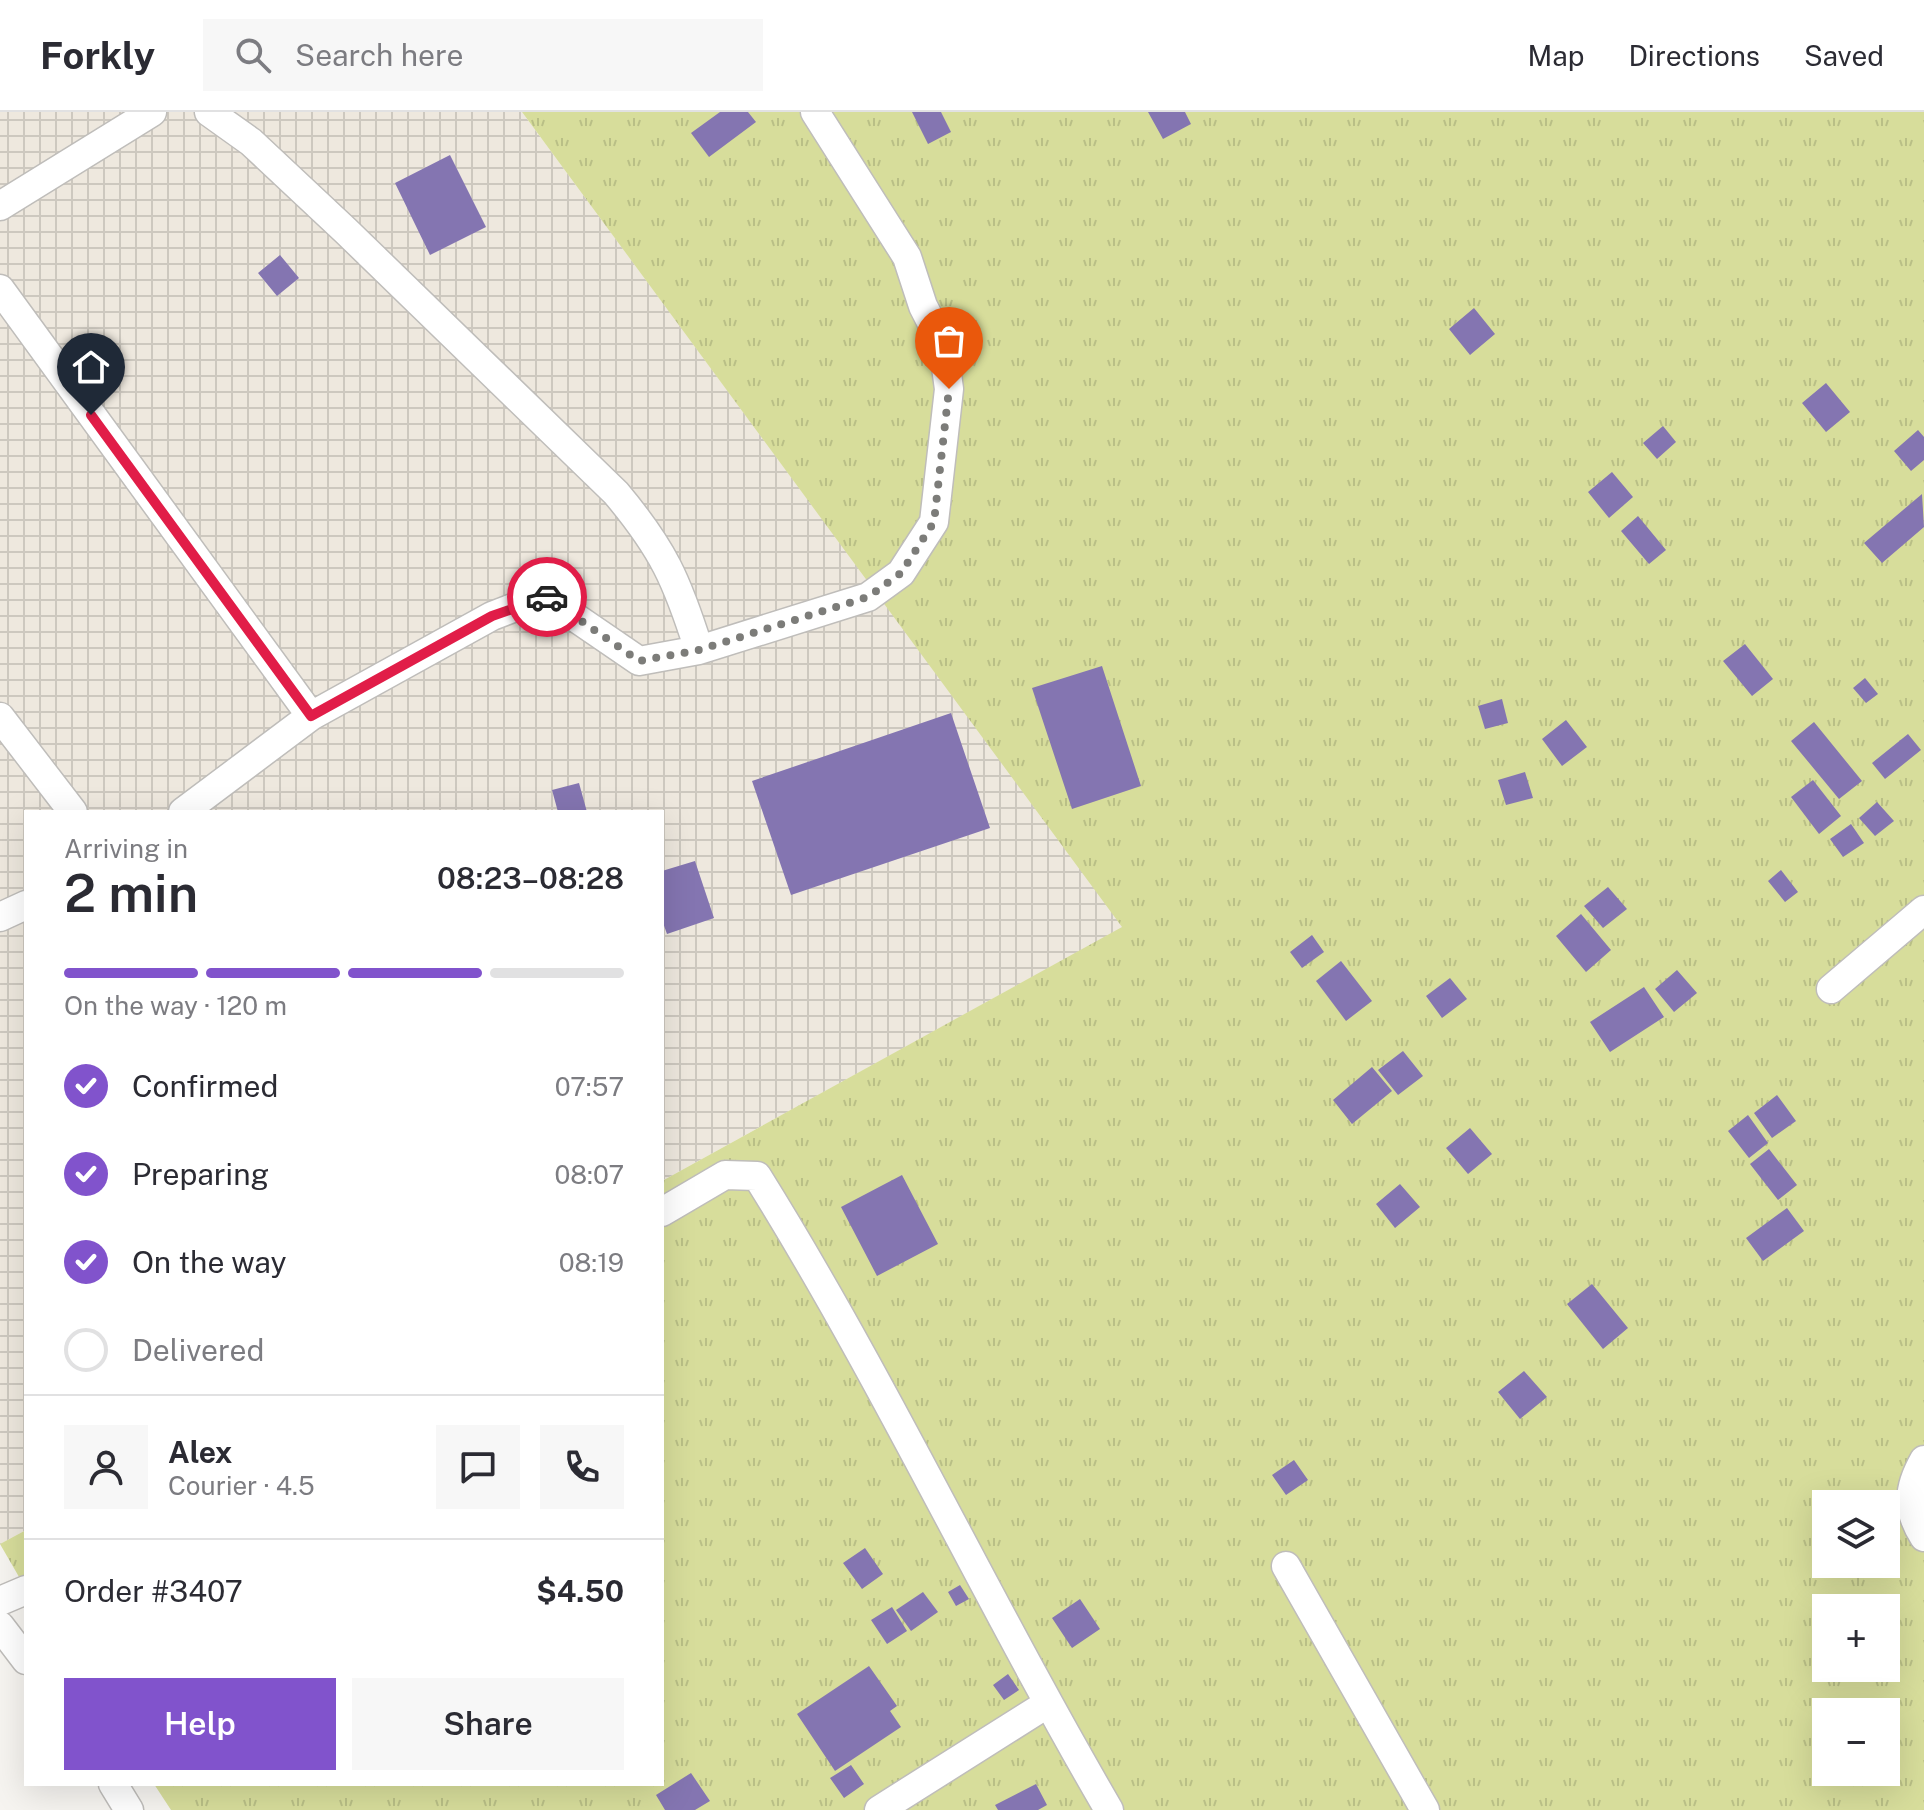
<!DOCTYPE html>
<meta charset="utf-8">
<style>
body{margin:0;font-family:"Public Sans",sans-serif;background:#f7f7f7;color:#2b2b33;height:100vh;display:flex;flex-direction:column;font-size:30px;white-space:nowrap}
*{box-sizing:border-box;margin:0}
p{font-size:26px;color:#7c7c81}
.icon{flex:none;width:44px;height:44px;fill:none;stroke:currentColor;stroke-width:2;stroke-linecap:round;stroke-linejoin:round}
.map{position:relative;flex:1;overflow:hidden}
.details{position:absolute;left:24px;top:698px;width:640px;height:976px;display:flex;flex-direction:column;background:#fff;border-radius:0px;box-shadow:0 8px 32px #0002}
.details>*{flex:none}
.controls{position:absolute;left:1812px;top:1378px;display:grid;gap:16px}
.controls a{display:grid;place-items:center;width:88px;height:88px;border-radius:0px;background:#fff;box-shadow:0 8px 32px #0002;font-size:40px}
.pin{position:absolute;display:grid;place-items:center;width:68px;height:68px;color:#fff;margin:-82px -34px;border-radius:50% 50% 50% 0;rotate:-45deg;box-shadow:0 0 8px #0007}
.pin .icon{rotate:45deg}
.courier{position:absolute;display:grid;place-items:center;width:80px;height:80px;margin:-40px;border:6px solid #e11d48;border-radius:50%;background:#fff;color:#222;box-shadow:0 2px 10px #0007}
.headline em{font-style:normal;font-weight:600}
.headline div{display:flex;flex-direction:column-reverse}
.headline{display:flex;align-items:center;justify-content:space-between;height:136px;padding:0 40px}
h1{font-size:52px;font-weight:600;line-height:60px}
.bar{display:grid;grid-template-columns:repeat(4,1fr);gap:12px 8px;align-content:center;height:96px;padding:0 40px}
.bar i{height:10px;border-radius:6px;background:#e1e1e2}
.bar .selected{background:#8153cc}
.bar p{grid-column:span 4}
.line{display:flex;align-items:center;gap:20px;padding:0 40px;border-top:2px solid #e1e1e2}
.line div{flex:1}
.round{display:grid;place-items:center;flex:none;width:84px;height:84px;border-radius:0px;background:#f7f7f7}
ol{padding:0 40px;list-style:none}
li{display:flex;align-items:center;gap:24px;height:88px}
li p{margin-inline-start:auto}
li .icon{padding:8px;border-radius:50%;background:#8153cc;color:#fff;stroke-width:4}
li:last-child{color:#7c7c81}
li i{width:44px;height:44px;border:4px solid #e1e1e2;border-radius:50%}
.cta{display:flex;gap:16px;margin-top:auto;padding:16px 40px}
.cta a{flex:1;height:92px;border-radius:0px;background:#8153cc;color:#fff;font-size:32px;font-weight:600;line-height:92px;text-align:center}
.cta a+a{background:#f7f7f7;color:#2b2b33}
header{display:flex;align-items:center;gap:48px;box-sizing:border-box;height:112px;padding:0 40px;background:#fff;border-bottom:2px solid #e1e1e2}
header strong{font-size:38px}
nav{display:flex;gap:44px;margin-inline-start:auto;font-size:28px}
.search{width:560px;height:72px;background:#f7f7f7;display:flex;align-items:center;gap:20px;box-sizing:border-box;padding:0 28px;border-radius:0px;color:#7c7c81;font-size:30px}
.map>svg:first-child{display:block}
.industrial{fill:url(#industrial-grid)}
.grass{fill:url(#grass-tufts);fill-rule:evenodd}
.building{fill:#8475b1}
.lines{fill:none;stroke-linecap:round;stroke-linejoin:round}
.street-casing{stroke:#bfbdba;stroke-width:31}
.street{stroke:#fff;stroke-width:28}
.done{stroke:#7c7c79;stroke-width:8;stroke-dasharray:0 14.4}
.route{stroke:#e11d48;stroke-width:10}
</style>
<header>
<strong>Forkly</strong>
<div class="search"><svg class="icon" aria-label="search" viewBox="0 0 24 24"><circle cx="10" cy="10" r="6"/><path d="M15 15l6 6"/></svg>Search here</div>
<nav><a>Map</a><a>Directions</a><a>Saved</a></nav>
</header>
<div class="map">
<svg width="1924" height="1698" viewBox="0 0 1924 1698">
<defs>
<pattern id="industrial-grid" width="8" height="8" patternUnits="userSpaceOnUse" patternTransform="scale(2)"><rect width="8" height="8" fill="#eee8de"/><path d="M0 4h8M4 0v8" fill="none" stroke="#cdc8bf"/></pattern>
<pattern id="grass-tufts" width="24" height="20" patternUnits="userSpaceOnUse" patternTransform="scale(2)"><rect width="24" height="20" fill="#d7dd9b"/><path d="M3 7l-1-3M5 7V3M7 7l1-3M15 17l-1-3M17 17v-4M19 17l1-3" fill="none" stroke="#b9bf86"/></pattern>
</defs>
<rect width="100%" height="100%" fill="#f6f4f0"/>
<path class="industrial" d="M0 0H522L1123 815 662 1069V700H26V1418L0 1432Z"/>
<path class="grass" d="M522 0H1924V1698H171L154 1672H662V1069L1122 815ZM1826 1392H1886V1452H1826ZM1826 1496H1886V1556H1826ZM1826 1600H1886V1660H1826Z
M26 1418V1477L0 1432Z"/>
<path class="building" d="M720 0H748L756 10 709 45 691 21Z
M912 0H941L951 20 928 32Z
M1148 0H1185L1191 12 1163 27Z
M450 43 486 115 430 143 395 71Z
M280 143 299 166 277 184 258 161Z
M1474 196 1495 222 1470 243 1449 217Z
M1826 271 1850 300 1826 320 1802 291Z
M1663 314 1676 330 1657 347 1643 331Z
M1918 318 1924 325V348L1911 359 1894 339Z
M1612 360 1633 385 1609 406 1588 380Z
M1922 382 1924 415 1882 451 1864 431Z
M1638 404 1666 438 1649 452 1621 419Z
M1745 532 1773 567 1752 584 1723 549Z
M1102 554 1141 674 1072 697 1032 576Z
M1865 566 1878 582 1866 591 1853 576Z
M1502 587 1508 611 1485 617 1478 594Z
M951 601 990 716 791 783 752 669Z
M1566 608 1587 635 1562 654 1542 627Z
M1814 610 1862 669 1839 687 1791 629Z
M1908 622 1921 638 1885 667 1872 651Z
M1525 660 1533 686 1506 693 1498 668Z
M1813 668 1841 704 1819 722 1791 685Z
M579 671 587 700H558L552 678Z
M1877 690 1894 709 1875 724 1859 706Z
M1851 712 1864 731 1843 745 1830 727Z
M695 749 714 806 667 822 662 808V759Z
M1781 758 1798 780 1785 790 1768 769Z
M1608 775 1627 797 1603 816 1584 794Z
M1581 802 1611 838 1586 860 1556 824Z
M1312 823 1324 840 1302 856 1290 840Z
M1341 849 1372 889 1346 909 1316 869Z
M1677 858 1697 881 1674 900 1655 877Z
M1450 866 1467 887 1442 906 1426 884Z
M1644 875 1664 905 1610 940 1590 910Z
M1403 939 1423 964 1398 983 1378 958Z
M1372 955 1392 979 1352 1012 1333 988Z
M1777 983 1796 1009 1772 1026 1754 1001Z
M1748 1003 1768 1031 1749 1046 1728 1019Z
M1470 1016 1492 1042 1468 1062 1446 1036Z
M1769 1037 1797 1073 1778 1088 1750 1052Z
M902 1063 938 1132 877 1164 841 1095Z
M1400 1072 1420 1095 1395 1116 1376 1092Z
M1787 1096 1804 1119 1763 1149 1746 1126Z
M1592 1172 1628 1216 1603 1237 1567 1192Z
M1524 1259 1547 1285 1520 1307 1498 1280Z
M1294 1348 1308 1368 1286 1383 1272 1363Z
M865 1436 883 1462 862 1477 843 1451Z
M960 1473 969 1487 956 1494 948 1480Z
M923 1480 938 1500 911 1519 896 1498Z
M1080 1487 1100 1517 1072 1536 1052 1506Z
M892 1495 907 1519 887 1532 871 1508Z
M869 1554 897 1594 890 1599 901 1615 835 1659 797 1602Z
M1008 1562 1019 1578 1004 1588 993 1573Z
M851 1653 864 1672 844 1686 830 1666Z
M691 1661 710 1689 695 1698H665L656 1683Z
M1036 1672 1047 1693 1038 1698H998L995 1693Z"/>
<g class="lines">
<defs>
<path id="street" d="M209 0 251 30 346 119 616 381C663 437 677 468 699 538
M0 94 152 0
M0 177 311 604
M0 605 73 700
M183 700 311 604 492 504 544 484 639 549 699 538 868 485 901 461 934 410 949 277 943 233 923 194 907 145 815 0
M0 805 26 793
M1831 877 1924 798
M662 1100 725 1063 757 1064C885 1269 987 1489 1109 1698
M1924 1348C1908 1376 1906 1397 1924 1425
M1286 1454 1425 1698
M0 1489 26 1478
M0 1514 26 1548
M113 1672 129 1698
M879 1698 1047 1592"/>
</defs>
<use href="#street" class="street-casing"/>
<use href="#street" class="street"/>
</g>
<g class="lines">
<path class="done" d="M547 485 639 549 699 538 868 485 901 461 934 410 949 277"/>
<path class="route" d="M91 303 311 604 492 504 547 485"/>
</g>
</svg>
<div class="controls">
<a><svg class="icon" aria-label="layers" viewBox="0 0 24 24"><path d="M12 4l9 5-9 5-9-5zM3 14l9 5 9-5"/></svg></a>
<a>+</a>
<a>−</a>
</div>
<div class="pin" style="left:949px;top:277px;background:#ea580c"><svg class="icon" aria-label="bag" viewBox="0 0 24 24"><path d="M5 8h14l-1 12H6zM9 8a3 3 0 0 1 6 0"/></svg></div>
<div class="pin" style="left:91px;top:303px;background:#1f2937"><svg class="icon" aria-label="home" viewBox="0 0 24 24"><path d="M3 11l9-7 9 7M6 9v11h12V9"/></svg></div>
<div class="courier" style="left:547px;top:485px"><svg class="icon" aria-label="car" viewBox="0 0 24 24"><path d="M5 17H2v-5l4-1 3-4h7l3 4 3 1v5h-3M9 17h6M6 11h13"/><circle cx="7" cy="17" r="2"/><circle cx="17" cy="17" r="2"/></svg></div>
<section class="details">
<div class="headline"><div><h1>2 min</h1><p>Arriving in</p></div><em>08:23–08:28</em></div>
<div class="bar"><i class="selected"></i><i class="selected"></i><i class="selected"></i><i></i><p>On the way · 120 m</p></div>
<ol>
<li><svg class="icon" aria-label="check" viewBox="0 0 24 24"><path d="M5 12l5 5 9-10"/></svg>Confirmed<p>07:57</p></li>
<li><svg class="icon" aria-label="check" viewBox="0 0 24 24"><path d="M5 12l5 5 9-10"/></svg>Preparing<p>08:07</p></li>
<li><svg class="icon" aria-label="check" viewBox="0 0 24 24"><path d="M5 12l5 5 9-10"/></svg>On the way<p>08:19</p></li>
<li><i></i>Delivered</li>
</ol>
<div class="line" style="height:144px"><a class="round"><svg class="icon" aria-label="person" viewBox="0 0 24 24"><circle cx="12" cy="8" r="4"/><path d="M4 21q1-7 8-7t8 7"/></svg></a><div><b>Alex</b><p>Courier · 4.5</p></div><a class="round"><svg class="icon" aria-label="chat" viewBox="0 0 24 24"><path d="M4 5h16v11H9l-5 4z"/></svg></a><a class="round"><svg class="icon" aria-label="phone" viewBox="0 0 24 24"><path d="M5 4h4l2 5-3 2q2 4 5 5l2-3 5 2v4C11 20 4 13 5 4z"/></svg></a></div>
<div class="line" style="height:104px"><div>Order #3407</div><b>$4.50</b></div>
<div class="cta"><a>Help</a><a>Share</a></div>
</section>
</div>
